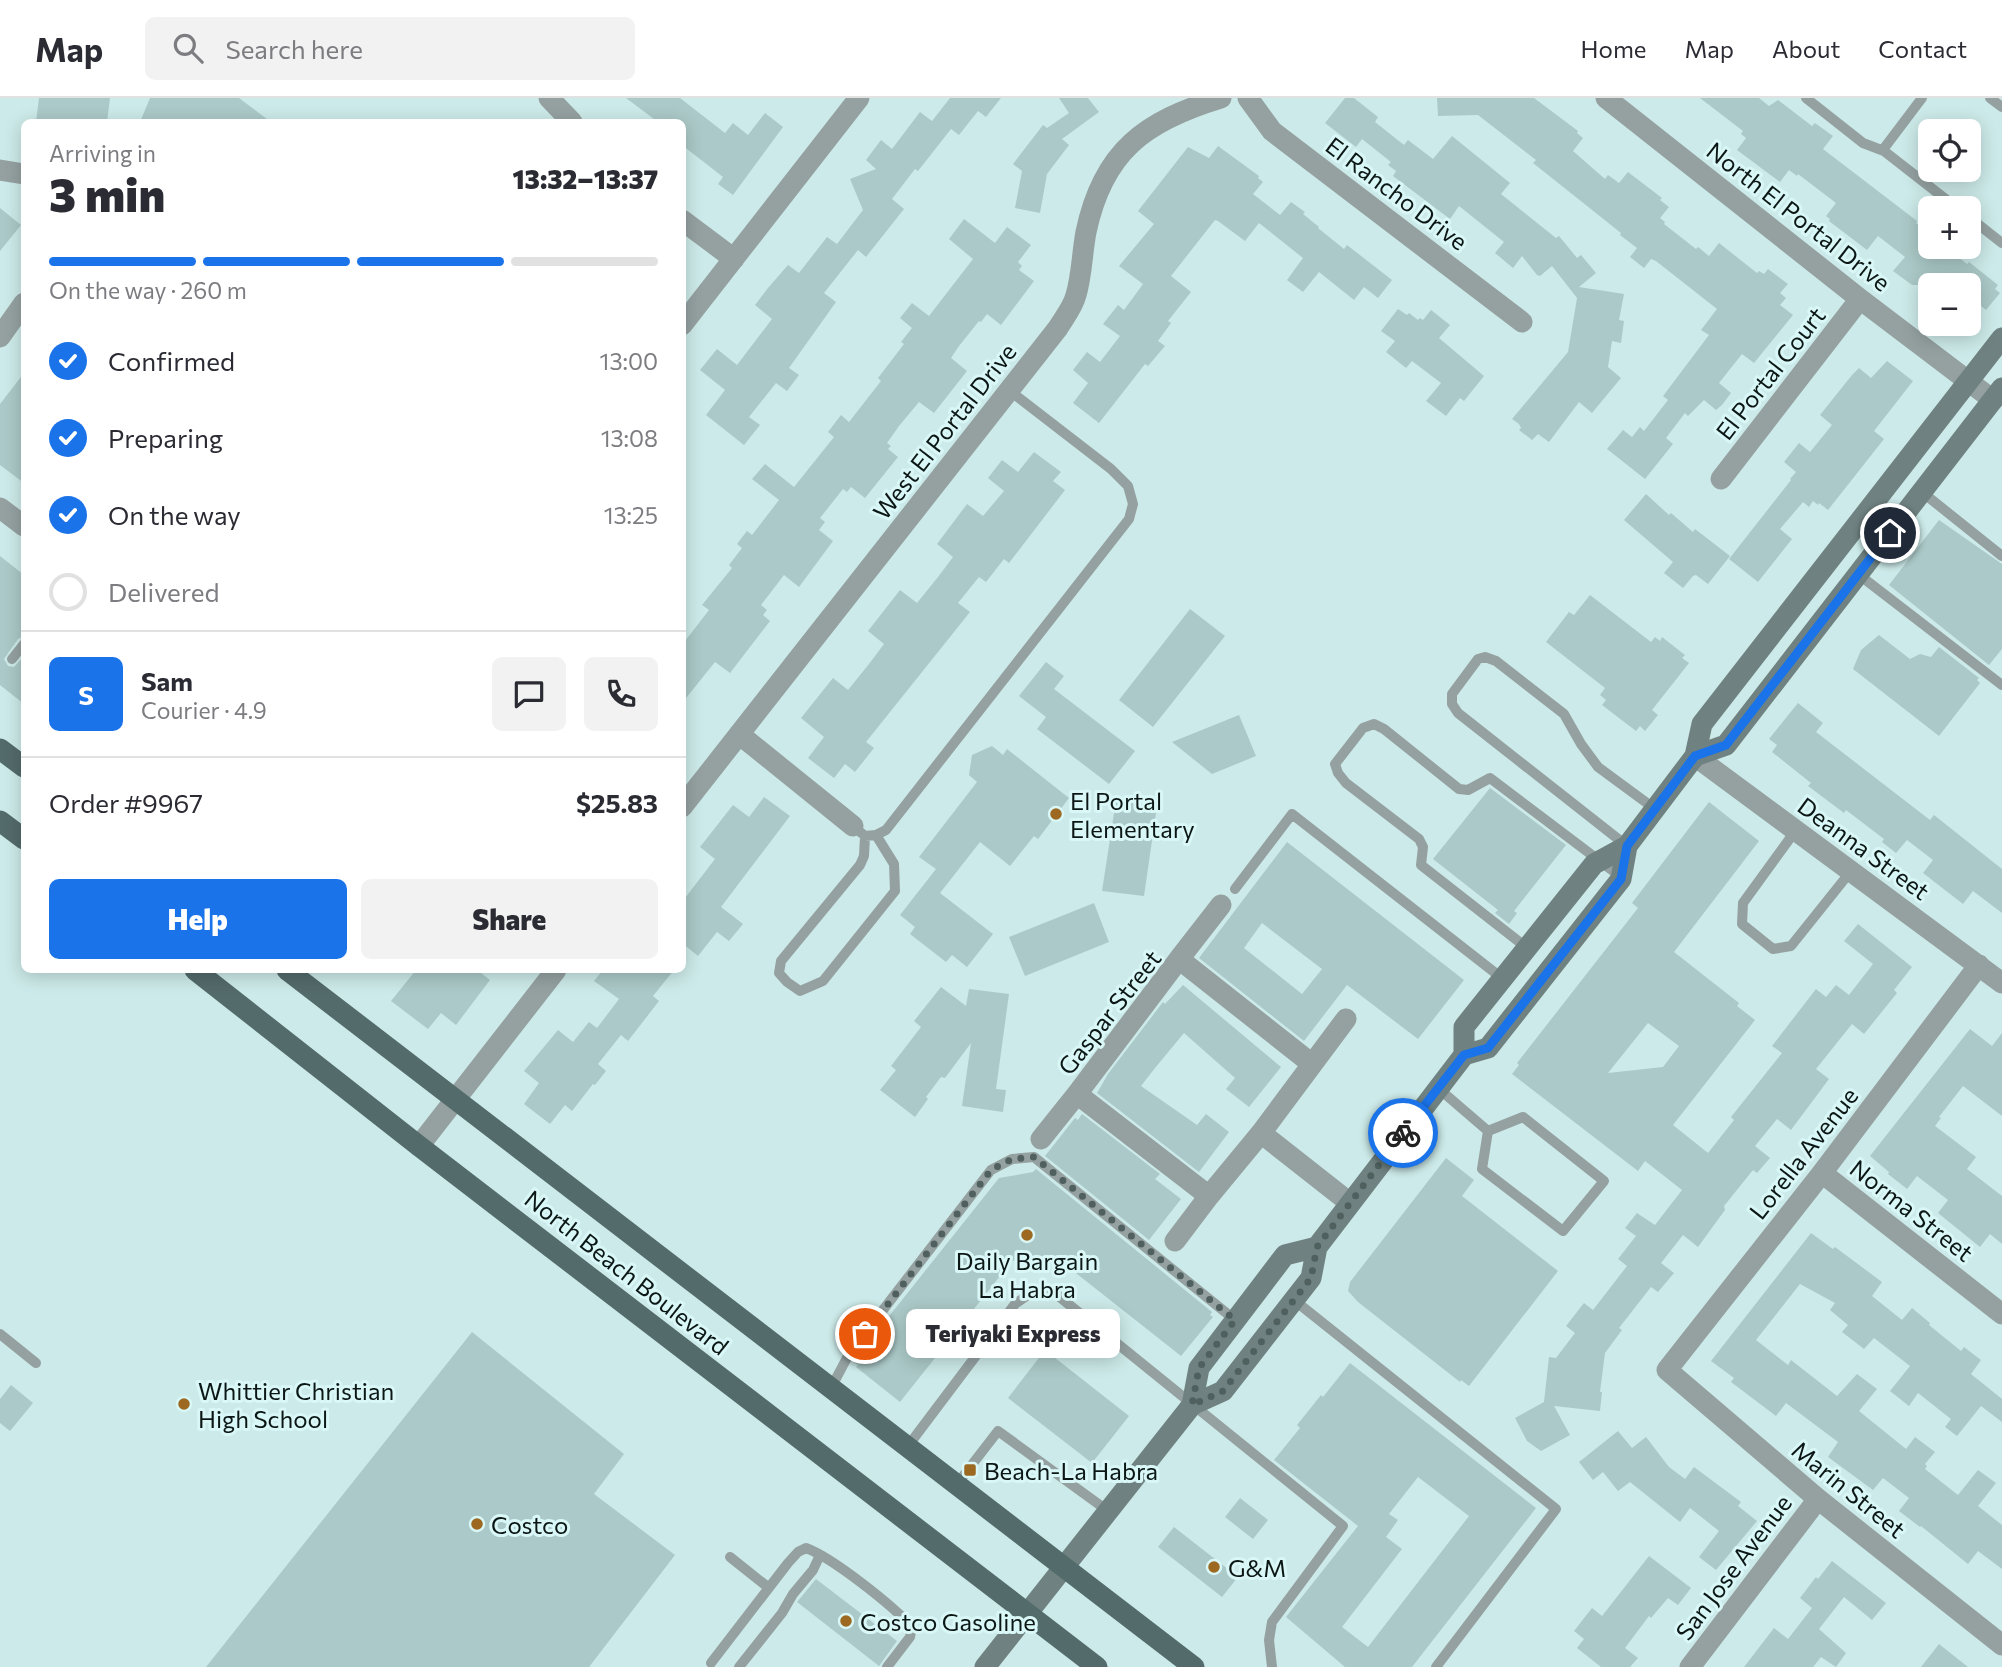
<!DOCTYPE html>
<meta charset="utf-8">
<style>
body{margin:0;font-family:Commissioner,sans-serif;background:#f2f2f3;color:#2b2b33;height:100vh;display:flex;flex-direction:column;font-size:26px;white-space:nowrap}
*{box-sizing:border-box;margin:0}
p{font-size:23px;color:#7c7c81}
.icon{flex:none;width:38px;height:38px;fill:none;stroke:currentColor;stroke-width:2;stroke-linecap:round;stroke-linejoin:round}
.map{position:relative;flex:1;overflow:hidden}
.drawer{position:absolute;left:21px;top:21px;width:665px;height:854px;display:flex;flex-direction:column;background:#fff;border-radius:10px;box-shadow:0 4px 18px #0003}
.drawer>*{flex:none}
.controls{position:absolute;left:1918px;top:21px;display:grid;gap:14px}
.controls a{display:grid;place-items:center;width:63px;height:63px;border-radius:10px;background:#fff;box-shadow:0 4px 18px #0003;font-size:35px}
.pin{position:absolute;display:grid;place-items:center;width:60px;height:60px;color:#fff;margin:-30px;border:4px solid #fff;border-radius:50%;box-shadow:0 2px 7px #0007}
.courier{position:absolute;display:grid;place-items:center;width:70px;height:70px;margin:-35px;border:5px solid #1a73e8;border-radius:50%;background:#fff;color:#222;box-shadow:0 2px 9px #0007}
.bubble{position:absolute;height:49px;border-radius:10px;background:#fff;box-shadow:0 4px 18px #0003;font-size:23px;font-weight:800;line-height:49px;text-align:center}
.summary em{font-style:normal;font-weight:800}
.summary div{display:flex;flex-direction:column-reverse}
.summary{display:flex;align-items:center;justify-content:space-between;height:119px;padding:0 28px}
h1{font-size:46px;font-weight:800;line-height:52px}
.bar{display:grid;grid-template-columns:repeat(4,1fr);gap:10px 7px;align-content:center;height:84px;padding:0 28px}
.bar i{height:9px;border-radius:5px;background:#e1e1e2}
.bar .active{background:#1a73e8}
.bar p{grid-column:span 4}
.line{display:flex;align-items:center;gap:18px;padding:0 28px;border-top:2px solid #e1e1e2}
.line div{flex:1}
.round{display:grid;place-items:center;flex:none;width:74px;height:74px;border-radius:10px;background:#f2f2f3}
ol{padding:0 28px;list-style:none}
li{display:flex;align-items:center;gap:21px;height:77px}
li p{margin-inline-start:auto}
li .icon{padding:7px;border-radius:50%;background:#1a73e8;color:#fff;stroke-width:4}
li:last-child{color:#7c7c81}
li i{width:38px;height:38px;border:4px solid #e1e1e2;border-radius:50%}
.button{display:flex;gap:14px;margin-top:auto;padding:14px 28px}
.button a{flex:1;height:80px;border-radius:10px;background:#1a73e8;color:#fff;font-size:28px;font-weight:800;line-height:80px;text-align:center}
.button a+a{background:#f2f2f3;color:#2b2b33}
header{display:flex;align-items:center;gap:42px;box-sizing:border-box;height:98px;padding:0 35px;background:#fff;border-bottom:2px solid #e1e1e2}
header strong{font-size:33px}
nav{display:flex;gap:38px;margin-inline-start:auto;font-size:24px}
.search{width:490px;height:63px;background:#f2f2f3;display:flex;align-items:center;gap:18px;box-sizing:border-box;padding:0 24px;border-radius:10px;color:#7c7c81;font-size:26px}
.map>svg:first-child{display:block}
.building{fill:#abc9c8;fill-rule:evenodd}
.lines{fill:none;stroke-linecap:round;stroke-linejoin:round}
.service{stroke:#95a1a1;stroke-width:10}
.minor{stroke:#95a1a1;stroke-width:21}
.secondary{stroke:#6f8281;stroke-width:21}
.primary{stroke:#546b6b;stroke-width:21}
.done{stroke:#4f605f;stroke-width:7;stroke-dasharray:0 12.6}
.route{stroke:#1a73e8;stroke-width:9}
.poi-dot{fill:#9d6820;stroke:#d9f7f6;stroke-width:2.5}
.labels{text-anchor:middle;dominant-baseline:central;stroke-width:6;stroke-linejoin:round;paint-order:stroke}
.street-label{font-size:24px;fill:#0b1615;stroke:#d9f7f6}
.poi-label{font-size:24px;fill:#0b1615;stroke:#d9f7f6;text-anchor:start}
</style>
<header>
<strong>Map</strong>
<div class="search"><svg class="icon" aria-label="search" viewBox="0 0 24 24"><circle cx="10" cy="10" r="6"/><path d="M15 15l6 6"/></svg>Search here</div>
<nav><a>Home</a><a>Map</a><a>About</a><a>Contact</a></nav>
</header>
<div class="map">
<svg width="2002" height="1569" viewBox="0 0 2002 1569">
<rect width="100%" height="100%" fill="#cceae9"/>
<path class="building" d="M39 0H110L107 24H36Z
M150 0H239L271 24H140Z
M626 0H680L725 35 733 25 748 37 765 15 783 29 733 97 718 86 723 79 682 47V24H658Z
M950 0H1001L986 19 978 13 959 37 951 31 918 73 915 71 892 101 904 111 866 159 858 152 824 195 836 204 789 270 799 277 787 293 776 285 749 319 760 327 744 347 706 317 725 292 700 272 717 251 737 267 772 221 755 207 768 190 788 167 799 175 827 139 837 146 863 112 850 81 876 71 866 62 881 42 892 51 920 14 932 23Z
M1059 0H1088L1099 14 1062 41 1069 47 1047 76 1040 115 1015 110 1022 73 1013 66 1043 27 1047 30 1069 15Z
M1345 0H1354L1378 19 1375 24 1404 47 1408 42 1433 61 1452 38 1510 85 1501 96 1556 140 1559 138 1577 160 1581 157 1596 175 1579 189 1624 196 1619 222 1624 223 1621 245 1612 243 1608 269 1621 280 1592 315 1579 304 1549 344 1538 336 1532 342 1519 332 1521 330 1519 326 1512 321 1568 254 1577 200 1552 168 1540 178 1537 177 1522 158 1513 170 1495 155 1504 144 1459 108 1450 121 1393 78 1396 73 1388 67 1391 64 1362 41 1356 49 1325 25Z
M1437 0H1534L1578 33 1577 35 1583 40 1573 53 1605 81 1608 77 1619 85 1628 74 1662 100 1660 102 1669 109 1660 120 1665 124 1664 126 1696 151 1698 149 1709 158 1719 145 1757 175 1759 173 1764 176 1768 171 1788 186 1780 195 1786 200 1780 207 1793 217 1754 265 1742 256 1719 285 1731 295 1722 307 1716 312 1704 302 1688 318 1685 315 1666 340 1673 346 1645 381 1607 351 1623 332 1632 339 1640 329 1644 333 1668 302 1663 298 1709 237 1701 232 1717 211 1656 163 1651 161 1644 170 1630 159 1637 150 1620 137 1621 135 1533 65 1536 62 1478 17 1438 18Z
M1700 0H1759L1769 8 1778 2 1812 28 1815 25 1833 38 1823 51 1917 123 1916 125 1930 137V149H1945L1967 166 1969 164 1998 187 1995 191 2000 195 1986 212 1981 208 1969 223V187H1912L1893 173 1905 159 1878 138 1867 152 1829 123 1830 121 1826 118 1836 105 1798 76 1797 78 1789 72 1780 84 1737 52 1746 40 1741 36 1743 33Z
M1218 48 1259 78 1258 80 1263 84 1253 96 1280 117 1291 104 1305 114 1303 116 1319 129 1318 130 1344 151 1347 147 1392 182 1378 200 1364 189 1354 202 1319 174 1303 194 1287 182 1303 160 1259 125 1245 143 1218 123 1215 122 1171 178 1191 194 1168 223 1171 225 1158 243 1165 248 1148 268 1145 266 1099 325 1073 305 1088 285 1073 272 1087 254 1100 264 1120 238 1103 226 1118 207 1124 212 1143 186 1119 168 1154 126 1138 113 1188 49 1209 60Z
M0 110 21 127 0 153Z
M964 121 995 145 1007 129 1031 147 1018 164 1022 168 1019 172 1034 183 1001 227 987 216 981 224 979 223 959 248 951 260 967 273 934 315 919 304 899 328 887 345 891 348 888 351 898 359 865 400 851 389 847 394 843 391 820 420 825 424 819 432 833 443 799 489 784 477 761 507 767 512 763 517 770 523 730 575 715 564 682 605V547L709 512 702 507 732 470 729 467 742 450 737 446 747 433 752 437 779 402 752 381 765 366 794 389 834 339 828 334 841 317 849 324 881 283 878 280 904 246 901 244 912 230 900 220 912 205 929 218 973 161 949 141Z
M1398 211 1407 217 1409 215 1418 222 1420 220 1423 222 1431 212 1450 227 1439 240 1484 278 1464 303 1460 300 1446 318 1426 303 1441 285 1412 263 1406 270 1386 254 1395 243 1381 233Z
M1887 263 1913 283 1874 333 1884 341 1828 412 1819 405 1818 407 1813 403 1809 409 1803 404 1780 431 1792 441 1758 484 1729 461 1791 382 1790 381 1796 374 1784 364 1799 345 1810 354 1832 327 1820 317 1852 277 1859 270 1871 280Z
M24 275V385L0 367V306Z
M1034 354 1061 374 1053 383 1065 392 1009 465 1004 461 986 484 979 479 958 505 970 514 866 644 874 650 855 674 845 666 834 680 808 660 824 639 801 620 833 580 848 592 869 566 884 546 868 533 900 492 917 505 938 479 953 459 937 446 967 406 983 418 1004 393 988 380 1002 362 1018 374Z
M1646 396 1669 417 1671 415 1693 434 1695 431 1730 458 1708 486 1696 477 1693 478 1683 490 1664 475 1673 464 1624 422Z
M1939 422 2002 466V551L1989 567 1889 487Z
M0 458 24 477V538L18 541 4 561 8 568 14 569 24 558V606L0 587Z
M1590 497 1651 544 1655 539 1660 543 1662 539 1685 557 1682 560 1689 565 1652 612 1658 617 1645 633 1640 628 1636 633 1602 607 1606 602 1600 597 1605 590 1546 544 1569 514 1574 517Z
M1190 511 1225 538 1153 629 1119 602Z
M1879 537 1910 561 1920 556 1931 559 1939 549 1979 580 1977 582 1980 585 1939 638 1853 571 1861 552Z
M1046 564 1064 578 1054 591 1135 653 1109 686 1037 631 1046 619 1019 598Z
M1798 605 1823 625 1816 634 1930 722 1934 717 2002 771V815L1973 793 1963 806 1923 775 1933 762 1907 742 1896 755 1882 744 1884 741 1846 712 1844 715 1808 688 1811 685 1772 654 1777 647 1769 641Z
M1239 617 1256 658 1212 676 1172 644Z
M992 648 1003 657 1007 651 1069 700 1038 741 1034 738 1010 768 980 744 940 795 993 836 967 869 952 857 946 864 910 836 915 829 900 817 936 771 919 759 977 684 969 677 972 657Z
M1490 690 1566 747 1514 813 1517 815 1509 826 1495 815 1498 812 1433 761Z
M764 699 790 718 721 809 743 826 729 843 717 834 698 858 682 845V804L715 761 700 749 733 707 749 719Z
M1116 702 1157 708 1144 798 1102 793Z
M1709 704 1759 743 1674 854 1739 905 1737 908 1755 922 1673 1027 1708 1055 1734 1022 1731 1019 1782 955 1772 948 1816 891 1826 899 1836 887 1849 897 1873 866 1844 843 1858 826 1912 869 1894 892 1897 895 1864 936 1852 926 1816 971 1829 981 1791 1032 1777 1021 1755 1048 1770 1060 1757 1075 1753 1072 1724 1108 1725 1112 1698 1149 1683 1137 1661 1165 1674 1175 1658 1194 1651 1189 1619 1230 1622 1232 1605 1255 1600 1294H1602L1600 1313 1554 1308 1570 1337 1541 1353 1527 1343 1515 1320 1544 1304 1549 1259 1556 1260 1575 1235 1566 1228 1584 1205 1593 1212 1627 1168 1618 1161 1636 1138 1625 1130 1637 1115 1655 1127 1682 1092 1645 1063 1638 1073 1512 976 1519 967 1517 965 1638 810 1632 805ZM1648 925 1679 948 1663 969 1608 975Z
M1287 744 1464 882 1418 941 1347 887 1304 943 1199 860ZM1262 825 1322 871 1302 896 1244 850Z
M1094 805 1109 844 1025 878 1009 839Z
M416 872H477L490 882 456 927 441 915 428 931 391 903Z
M603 872H674L653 898 659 903 628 943 621 937 598 966 606 973 595 987 593 986 572 1013 565 1007 550 1026 524 1006 539 985 524 973 558 932 573 944 589 924 597 930 619 901 594 883Z
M1183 887 1281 969 1249 1009 1226 991 1235 980 1184 935 1155 970 1141 988 1197 1027 1206 1016 1229 1034 1199 1074 1097 995 1108 976 1163 904 1165 906Z
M941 889 966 908 969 891 1009 896 996 991 1006 992 1003 1014 962 1008 971 945 945 980 941 979 926 999 928 1001 915 1019 880 992 896 972 891 968 921 929 914 923Z
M1970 931 1992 948 2002 935V1018L1963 988 1939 1019 1941 1020 1935 1028 1976 1059 1967 1071 2002 1098V1146L1990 1136 1980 1149 1938 1115 1948 1102 1917 1078 1907 1091 1888 1076 1889 1074 1870 1058Z
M1082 1016 1160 1076 1155 1081 1181 1101 1149 1142 1045 1058 1075 1020 1078 1022Z
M1446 1060 1474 1082 1462 1098 1558 1173 1469 1288 1461 1282 1460 1284 1358 1204 1348 1193 1350 1184Z
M1036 1071 1212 1214 1210 1217 1213 1219 1181 1258 1053 1157 1012 1163 900 1304 856 1269 858 1267 854 1264 855 1261 999 1080 1033 1074Z
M1811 1135 1833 1151 1835 1149 1882 1184 1872 1198 1902 1222 1912 1210 1930 1225 1929 1227 1961 1253 1964 1249 1981 1262 1971 1276 2002 1301V1324L1981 1308 1957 1338 1945 1329 1951 1321 1918 1295 1909 1308 1890 1293 1910 1268 1874 1240 1864 1251 1842 1234 1848 1227 1830 1212 1835 1205 1800 1186 1756 1242 1788 1267 1791 1262 1837 1298 1857 1276 1877 1291 1859 1313 1906 1351 1915 1339 1935 1354 1925 1366 1927 1368 1925 1371 1958 1397 1978 1372 1996 1385 1978 1408 2002 1427V1471L1978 1453 1968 1466 1921 1428 1920 1429 1899 1413 1909 1400 1883 1380 1873 1392 1828 1359 1838 1344 1786 1305 1776 1318 1731 1284 1734 1280 1711 1263Z
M472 1234 624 1356 594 1396 675 1457 589 1569H206Z
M1045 1252 1129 1318 1092 1365 1008 1300Z
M1350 1265 1536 1410 1412 1569H1345L1286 1519 1358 1428 1274 1362 1300 1330 1297 1327 1321 1297 1323 1299ZM1418 1379 1469 1418 1368 1549 1342 1529 1402 1451 1386 1439 1398 1422 1389 1416Z
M11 1287 33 1305 10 1333 0 1325V1301Z
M1618 1333 1632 1350 1646 1339 1669 1369 1685 1381 1694 1369 1741 1404 1738 1408 1757 1423 1716 1472 1699 1459 1719 1433 1690 1410 1680 1424 1630 1384 1618 1393 1603 1374 1593 1382 1579 1364Z
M1240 1400 1268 1422 1253 1441 1225 1419Z
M1174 1429 1238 1479 1222 1499 1158 1449Z
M1649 1458 1691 1490 1678 1507 1668 1500 1651 1520 1649 1518 1625 1550 1638 1560 1630 1569H1601L1577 1550 1584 1541 1574 1533 1592 1510 1602 1518Z
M1832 1463 1886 1505 1872 1522 1844 1499 1819 1531 1846 1555 1836 1569 1821 1559 1813 1569H1744L1774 1530 1788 1541 1812 1510 1800 1500 1816 1479 1818 1481Z
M816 1481 897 1543 879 1568 797 1504Z
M1939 1546 1968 1569H1921Z"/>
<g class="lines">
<path class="service" d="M1806 0 1863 45 1884 53 1957 110
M1990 0 2002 9
M1884 53 1885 49 1922 0
M1969 119 2002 145
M1922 394 2002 458
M1858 476 2002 587
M12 561 24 546
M853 728 865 738 876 737 886 732 1129 421 1133 406 1128 388 1111 371 1010 293
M1796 732 1743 805 1742 826 1773 851 1791 848 1851 773
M865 738 864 758 860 767 781 863 779 875 787 884 800 893 823 883 895 793 894 766 876 737
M1627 748 1458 615 1452 606V596L1478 561 1485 559 1496 563 1564 616 1581 646 1598 669 1655 711
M1235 791 1292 716 1503 881
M1527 850 1421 767 1423 749 1419 741 1346 685 1338 675 1335 666 1363 630 1374 626 1384 631 1459 691 1468 692 1490 680 1621 779
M1438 990 1488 1033 1523 1019 1604 1083 1563 1133 1482 1071 1488 1033
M1294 1202 1556 1411 1436 1569
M0 1236 36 1265
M831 1290 849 1256 991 1072 1012 1061 1034 1059 1235 1222
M908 1348 1015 1206 1031 1195 1051 1192 1343 1428 1272 1524 1269 1542 1272 1569
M957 1386 998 1333 1108 1413
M730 1459 769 1490
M711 1565 788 1465 798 1454 806 1450C833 1460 892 1507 912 1529L910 1539 887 1569
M739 1569 782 1515 793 1496 813 1472 820 1457"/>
<path class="minor" d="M549 0 572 24
M1248 0 1272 33 1522 224
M1606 0 1860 201 1993 302
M0 72 24 76
M682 122 734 161
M682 227 859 0
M0 239 24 205
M1721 381 1860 201
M0 410 24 428
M739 636 853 728
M1695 658 2002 885
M682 709 1058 230C1064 220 1073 209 1076 197 1082 177 1082 155 1086 134 1103 53 1145 23 1221 0
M1179 861 1221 807
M1979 867 1822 1075 1667 1272 1818 1401 2002 1547
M1346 921 1261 1035 1350 1105
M1041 1041 1077 996
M419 1048 556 872
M1822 1075 2002 1216
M1209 1098 1077 996 1179 861 1312 966
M1175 1143 1209 1098 1261 1035
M1690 1569 1818 1401"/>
<path class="secondary" d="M1695 658 1726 647 2002 290
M1464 957 1488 950 1621 781 1627 748
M1192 1307 1199 1270 1285 1157 1317 1149
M985 1569 1192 1307 1223 1293 1311 1180 1317 1149 1464 957V929L1594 766 1627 748 1695 658 1702 626 2002 240"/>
<path class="primary" d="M0 651 24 669
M0 723 24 741
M195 872 419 1048 1097 1569
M287 872 1194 1569"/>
</g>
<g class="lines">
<path class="done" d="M865 1236 991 1072 1012 1061 1034 1059 1235 1222 1199 1270 1192 1307 1223 1293 1311 1180 1317 1149 1403 1035"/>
<path class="route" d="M1403 1035 1464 957 1488 950 1621 781 1627 748 1695 658 1726 647 1890 435"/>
</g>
<g class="poi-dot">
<circle cx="1056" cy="716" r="7"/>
<circle cx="1027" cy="1137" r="7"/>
<circle cx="184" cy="1306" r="7"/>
<rect x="963" y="1365" width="14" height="14" rx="3.5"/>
<circle cx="477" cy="1426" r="7"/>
<circle cx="1214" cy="1469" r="7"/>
<circle cx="846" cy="1523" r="7"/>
</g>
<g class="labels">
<g class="street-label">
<text transform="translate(1397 95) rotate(37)">El Rancho Drive</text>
<text transform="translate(1799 118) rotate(38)">North El Portal Drive</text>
<text transform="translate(1770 275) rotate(-52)">El Portal Court</text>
<text transform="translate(944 333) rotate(-52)">West El Portal Drive</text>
<text transform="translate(1864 750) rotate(36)">Deanna Street</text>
<text transform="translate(1109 914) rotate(-52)">Gaspar Street</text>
<text transform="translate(1803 1055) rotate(-52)">Lorella Avenue</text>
<text transform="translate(1912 1112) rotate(38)">Norma Street</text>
<text transform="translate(627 1174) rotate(38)">North Beach Boulevard</text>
<text transform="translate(1849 1391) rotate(39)">Marin Street</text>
<text transform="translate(1733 1469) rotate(-53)">San Jose Avenue</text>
</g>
<g class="poi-label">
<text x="1070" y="702">El Portal<tspan x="1070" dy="28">Elementary</tspan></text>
<text x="1027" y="1162" text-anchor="middle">Daily Bargain<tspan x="1027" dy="28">La Habra</tspan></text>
<text x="198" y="1292">Whittier Christian<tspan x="198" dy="28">High School</tspan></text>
<text x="984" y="1372">Beach-La Habra</text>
<text x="491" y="1426">Costco</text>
<text x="1228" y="1469">G&amp;M</text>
<text x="860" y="1523">Costco Gasoline</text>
</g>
</g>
</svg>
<div class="controls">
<a><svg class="icon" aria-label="locate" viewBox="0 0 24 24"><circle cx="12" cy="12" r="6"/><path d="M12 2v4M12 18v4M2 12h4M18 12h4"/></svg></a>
<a>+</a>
<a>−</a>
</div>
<div class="pin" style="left:865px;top:1236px;background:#ea580c"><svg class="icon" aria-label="bag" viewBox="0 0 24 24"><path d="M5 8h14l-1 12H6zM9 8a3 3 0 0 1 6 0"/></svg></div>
<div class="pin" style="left:1890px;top:435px;background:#1f2937"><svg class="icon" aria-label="home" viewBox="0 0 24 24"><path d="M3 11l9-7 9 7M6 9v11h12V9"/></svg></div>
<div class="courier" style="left:1403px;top:1035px"><svg class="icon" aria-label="bike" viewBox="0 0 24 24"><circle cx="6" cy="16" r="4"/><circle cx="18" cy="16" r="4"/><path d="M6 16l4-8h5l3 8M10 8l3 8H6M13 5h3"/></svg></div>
<div class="bubble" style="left:906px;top:1211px;width:214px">Teriyaki Express</div>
<section class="drawer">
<div class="summary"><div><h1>3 min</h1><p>Arriving in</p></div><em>13:32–13:37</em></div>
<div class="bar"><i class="active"></i><i class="active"></i><i class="active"></i><i></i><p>On the way · 260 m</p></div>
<ol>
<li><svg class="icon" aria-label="check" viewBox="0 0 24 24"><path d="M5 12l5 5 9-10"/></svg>Confirmed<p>13:00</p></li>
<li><svg class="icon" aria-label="check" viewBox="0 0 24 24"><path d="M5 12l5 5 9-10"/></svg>Preparing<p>13:08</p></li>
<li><svg class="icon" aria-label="check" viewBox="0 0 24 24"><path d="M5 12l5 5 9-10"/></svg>On the way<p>13:25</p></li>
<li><i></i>Delivered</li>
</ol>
<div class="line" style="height:126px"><b class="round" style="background:#1a73e8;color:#fff">S</b><div><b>Sam</b><p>Courier · 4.9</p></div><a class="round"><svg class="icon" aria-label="chat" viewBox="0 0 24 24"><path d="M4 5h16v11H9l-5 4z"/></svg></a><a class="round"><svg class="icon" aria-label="phone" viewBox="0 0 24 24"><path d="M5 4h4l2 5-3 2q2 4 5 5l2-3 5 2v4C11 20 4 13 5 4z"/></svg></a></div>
<div class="line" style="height:91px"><div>Order #9967</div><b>$25.83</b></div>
<div class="button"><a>Help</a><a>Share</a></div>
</section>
</div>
